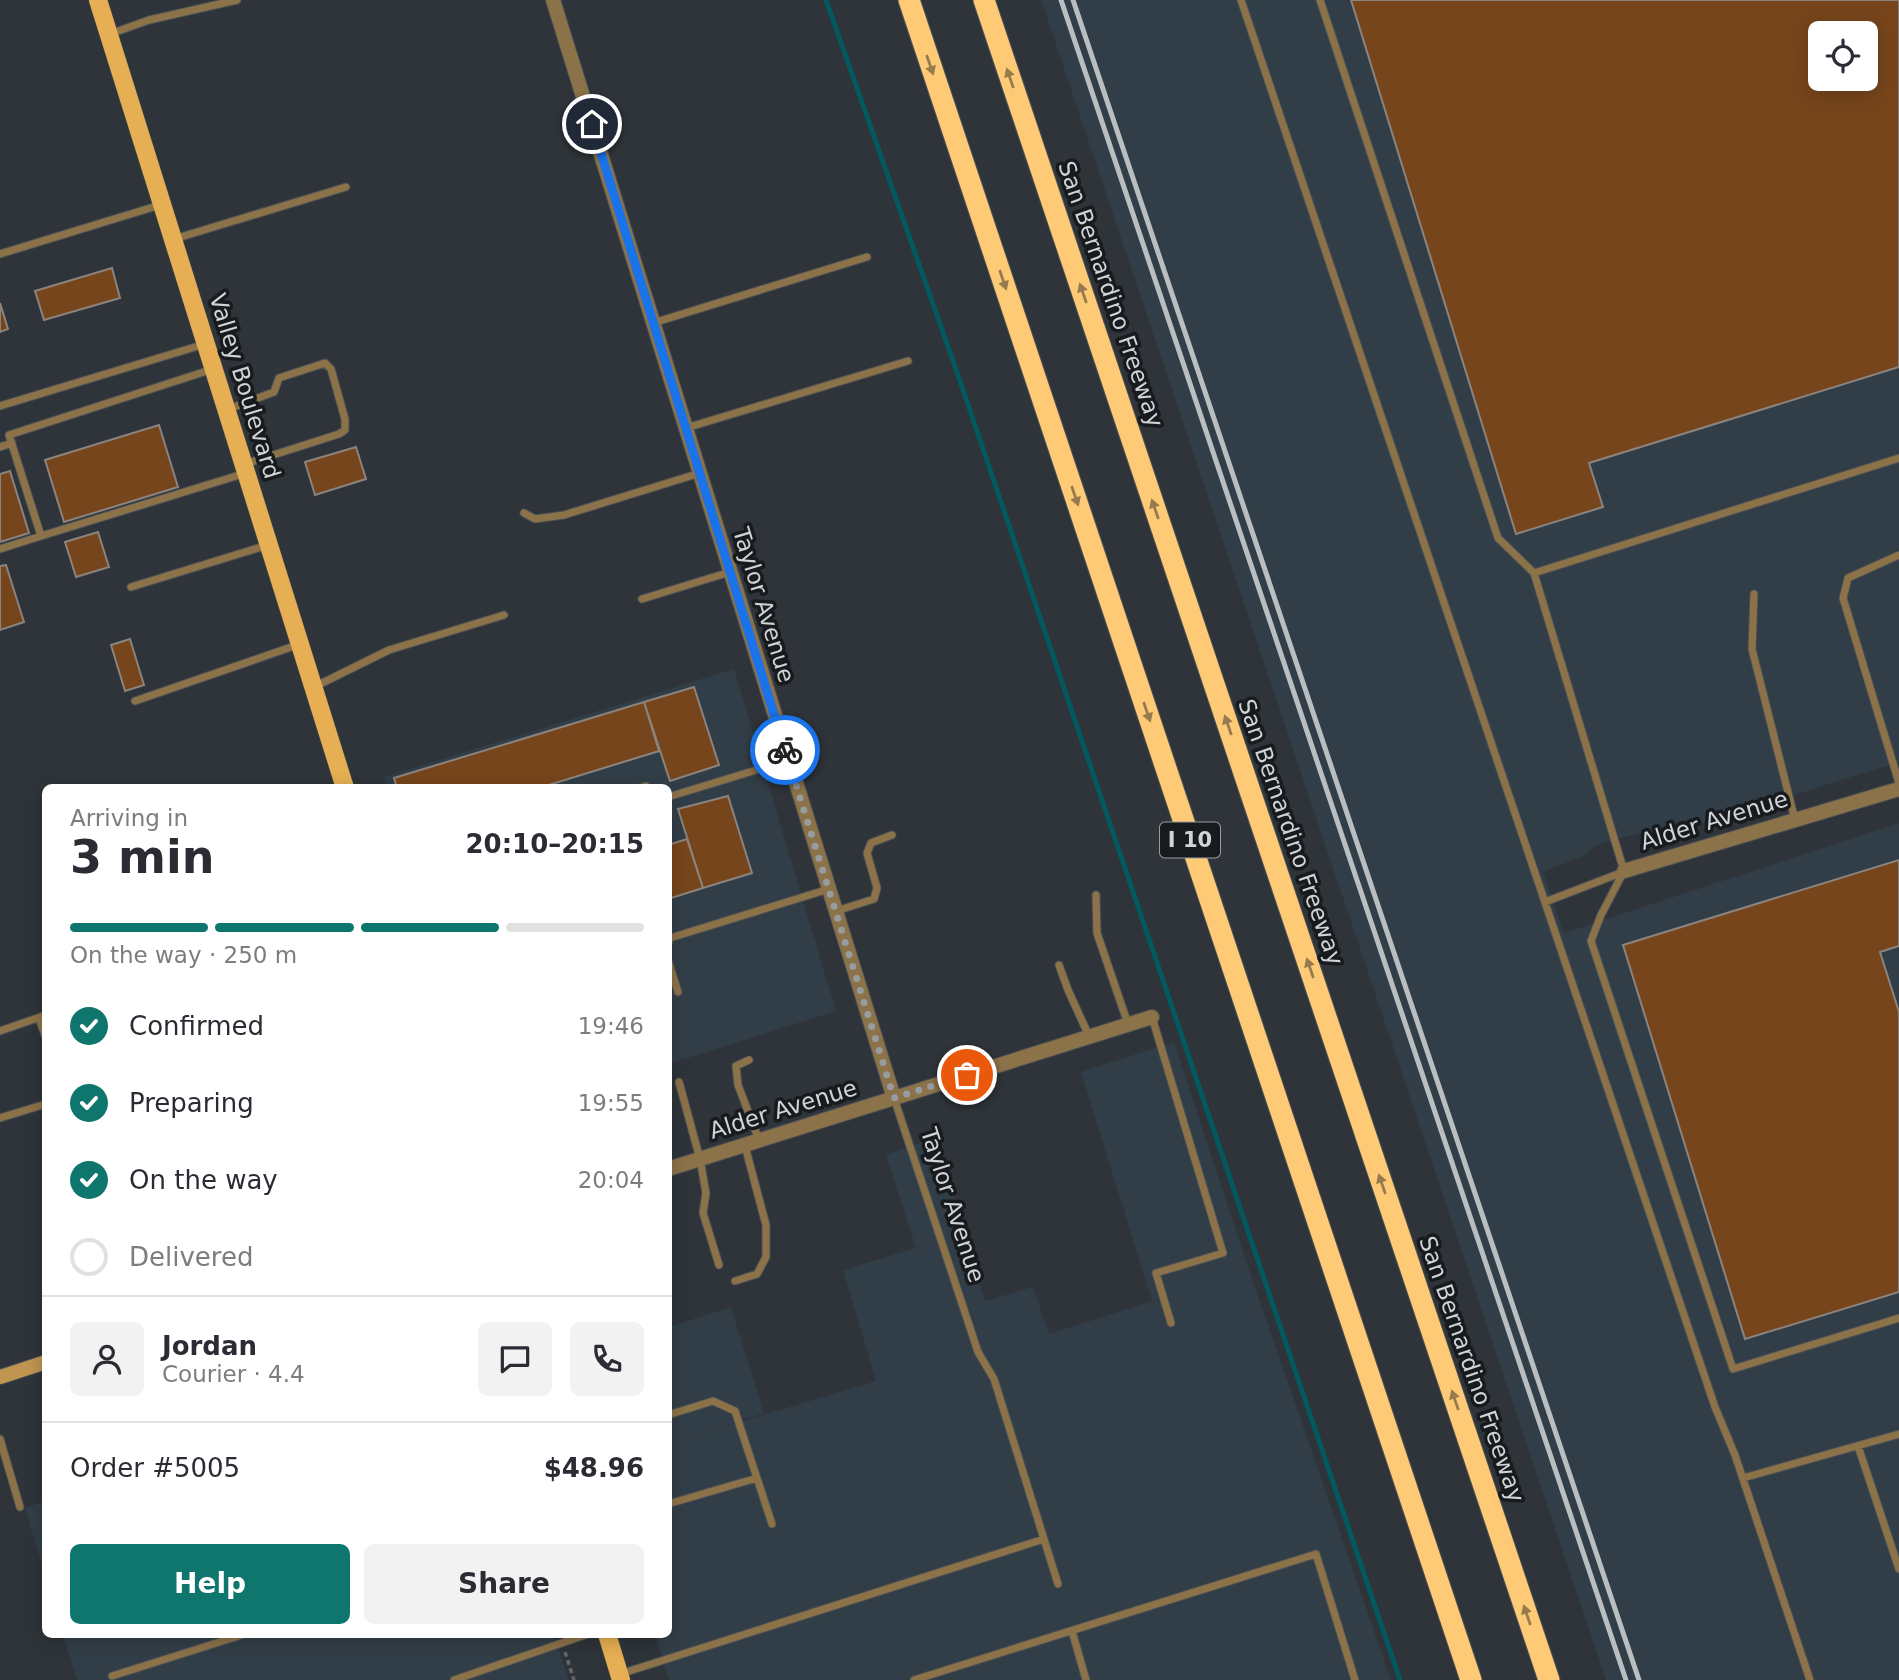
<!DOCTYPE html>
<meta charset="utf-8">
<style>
body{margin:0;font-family:"DejaVu Sans",sans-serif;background:#f2f2f3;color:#2b2b33;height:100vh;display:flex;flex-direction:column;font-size:26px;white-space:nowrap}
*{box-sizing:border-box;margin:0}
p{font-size:23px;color:#7c7c81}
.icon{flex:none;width:38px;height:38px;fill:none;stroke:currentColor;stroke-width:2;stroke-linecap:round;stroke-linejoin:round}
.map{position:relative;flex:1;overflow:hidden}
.sheet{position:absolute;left:42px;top:784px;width:630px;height:854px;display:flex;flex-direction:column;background:#fff;border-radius:10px;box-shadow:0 4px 18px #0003}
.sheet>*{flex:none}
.buttons{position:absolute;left:1808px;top:21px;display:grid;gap:14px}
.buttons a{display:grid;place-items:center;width:70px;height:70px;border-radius:10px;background:#fff;box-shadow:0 4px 18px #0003;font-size:35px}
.pin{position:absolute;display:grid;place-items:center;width:60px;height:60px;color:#fff;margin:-30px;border:4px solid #fff;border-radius:50%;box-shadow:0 2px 7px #0007}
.courier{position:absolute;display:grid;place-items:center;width:70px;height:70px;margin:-35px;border:5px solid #1a73e8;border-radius:50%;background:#fff;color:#222;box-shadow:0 2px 9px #0007}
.head em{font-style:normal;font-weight:600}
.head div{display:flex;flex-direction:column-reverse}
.head{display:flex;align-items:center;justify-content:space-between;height:119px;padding:0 28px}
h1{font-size:46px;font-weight:600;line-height:52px}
.bar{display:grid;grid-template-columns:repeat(4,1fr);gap:10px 7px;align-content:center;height:84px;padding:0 28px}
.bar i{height:9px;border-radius:5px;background:#e1e1e2}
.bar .active{background:#0f766e}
.bar p{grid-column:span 4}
.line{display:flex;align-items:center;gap:18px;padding:0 28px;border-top:2px solid #e1e1e2}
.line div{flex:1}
.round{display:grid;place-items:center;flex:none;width:74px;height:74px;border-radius:10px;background:#f2f2f3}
ol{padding:0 28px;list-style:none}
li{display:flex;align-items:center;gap:21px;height:77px}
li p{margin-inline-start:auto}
li .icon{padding:7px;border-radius:50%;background:#0f766e;color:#fff;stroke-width:4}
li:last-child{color:#7c7c81}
li i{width:38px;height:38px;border:4px solid #e1e1e2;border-radius:50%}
.cta{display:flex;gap:14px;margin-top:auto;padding:14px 28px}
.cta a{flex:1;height:80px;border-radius:10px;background:#0f766e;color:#fff;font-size:28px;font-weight:600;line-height:80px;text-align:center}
.cta a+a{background:#f2f2f3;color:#2b2b33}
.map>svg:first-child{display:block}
.built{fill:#323e47;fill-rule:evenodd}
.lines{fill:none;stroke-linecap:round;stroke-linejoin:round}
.stream{stroke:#04585f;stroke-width:5}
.building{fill:#77451c;stroke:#8b837e;stroke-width:2;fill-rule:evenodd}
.lane-casing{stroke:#4b5155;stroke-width:9}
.street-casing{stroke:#4b5155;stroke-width:16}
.secondary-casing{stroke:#4b5155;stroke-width:16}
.primary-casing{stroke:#4b5155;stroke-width:19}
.highway-casing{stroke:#4b5155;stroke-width:23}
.path{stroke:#62676c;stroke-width:3.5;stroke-dasharray:5 3.5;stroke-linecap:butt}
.lane{stroke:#8c7249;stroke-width:7}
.street{stroke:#8c7249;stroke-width:14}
.secondary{stroke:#bf9550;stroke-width:14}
.primary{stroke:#e6af53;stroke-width:18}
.highway{stroke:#ffca76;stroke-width:21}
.rail{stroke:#b9bec1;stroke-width:5}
.oneway{fill:#977b4e}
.done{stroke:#979ca0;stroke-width:7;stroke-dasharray:0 12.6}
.route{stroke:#1a73e8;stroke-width:9}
.labels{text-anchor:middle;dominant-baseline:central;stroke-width:7;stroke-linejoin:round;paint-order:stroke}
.shield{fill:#181b1d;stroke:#999c9f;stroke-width:2}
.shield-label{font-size:21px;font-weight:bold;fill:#d0d4d7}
.street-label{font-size:23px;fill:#d0d4d7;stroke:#181b1d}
</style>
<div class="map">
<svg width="1899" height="1680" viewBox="0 0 1899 1680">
<rect width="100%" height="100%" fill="#2e3439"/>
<path class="built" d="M1041 0H1899V762L1666 835 1639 833 1596 845 1583 856 1543 872 1564 933 1899 823V1680H1606ZM1820 33H1866V79H1820Z
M734 669 836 1011 669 1064 668 788H387L384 777Z
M1174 1042 1249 1270 1391 1680H669L655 1635 668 1634 669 1327 731 1307 764 1413 700 1434 876 1381 843 1270 916 1248 886 1155 937 1137 985 1301 1033 1287 1049 1334 1152 1301 1081 1072Z
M45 1501H46L45 1576 25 1508Z
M63 1635H554L569 1680H77Z"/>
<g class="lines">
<path class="stream" d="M826 0 958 375 1400 1680"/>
</g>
<path class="building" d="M1351 0H1899V367L1589 463 1603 507 1516 534ZM1820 33H1866V79H1820Z
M112 268 120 298 44 320 35 291Z
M0 303 8 329 0 332Z
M159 425 178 487 64 522 45 460Z
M356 447 366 479 315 495 305 462Z
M10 471 29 533 0 542V474Z
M98 532 109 567 76 577 65 542Z
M6 565 24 622 0 630V566Z
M130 639 144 685 125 691 111 645Z
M694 687 719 765 670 781 644 702Z
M644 702 659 751 539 788H397L394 778Z
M728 796 752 873 703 888 678 809Z
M687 839 703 888 668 899V845Z
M1899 860V946L1880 952 1899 1012V1292L1745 1339 1623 945Z"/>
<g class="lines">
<defs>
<path id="lane" d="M1241 0 1715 1407 1735 1455 1810 1680
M1320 0 1498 538 1534 573 1624 871 1601 915 1591 941 1733 1369 1899 1318
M110 34 149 20 237 0
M174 239 346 187
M0 254 160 205
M653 323 867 257
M213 369 9 435 41 536 246 473
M0 406 205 344
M226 410 274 392 279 378 325 363 331 369 345 419V430L339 434 245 464
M686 428 908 361
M0 447 12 443
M524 513 535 519 564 515 700 473
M0 549 41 536
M1899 555 1848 578 1843 598 1899 783
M1534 573 1899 458
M131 587 268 545
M1754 594 1752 649 1795 820
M642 599 730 572
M314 687 389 650 504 615
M135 701 300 644
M641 788 646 786 647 788
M668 797 789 760
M1096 895 1097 933 1128 1024
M1545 902 1623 872
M836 911 874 899 877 888 867 853 871 843 892 835
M668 944 670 938 829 889
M668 960 678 992
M1059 965 1068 990 1089 1036
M1152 1017 1223 1253 1156 1273 1171 1323
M39 1018 46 1038
M0 1031 46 1015
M749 1060 736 1066 738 1085 759 1140
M679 1082 700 1159 706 1193 703 1213 719 1265
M894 1098 978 1352 994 1379 1058 1584
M0 1118 46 1104
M735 1281 757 1274 766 1257V1225L745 1146
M668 1415 713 1401 735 1411 772 1524
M0 1439 20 1507
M1858 1446 1899 1569
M1743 1478 1899 1434
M668 1504 757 1478
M1072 1631 1086 1680
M620 1674 1044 1539
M112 1676 245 1634
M454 1680 588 1634
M914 1680 1316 1554 1355 1680"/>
<path id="street" d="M553 0 894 1098
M1624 871 1899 789
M668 1169 1152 1017"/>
<path id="secondary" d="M0 1377 46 1362"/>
<path id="primary" d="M98 0 345 788
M607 1634 621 1680"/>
<path id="highway" d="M909 0 1471 1680
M984 0 1549 1680"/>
</defs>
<use href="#lane" class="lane-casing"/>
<use href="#street" class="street-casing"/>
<use href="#secondary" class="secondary-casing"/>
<use href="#primary" class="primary-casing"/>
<use href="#highway" class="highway-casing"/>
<path class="path" d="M565 1652 574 1680"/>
<use href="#lane" class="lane"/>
<use href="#street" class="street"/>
<use href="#secondary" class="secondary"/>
<use href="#primary" class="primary"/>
<use href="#highway" class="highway"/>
<path class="rail" d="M1061 0 1626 1680
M1073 0 1639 1680"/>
</g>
<defs><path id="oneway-solid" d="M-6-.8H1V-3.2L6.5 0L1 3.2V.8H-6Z" transform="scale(1.75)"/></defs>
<g class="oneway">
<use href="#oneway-solid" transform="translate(930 65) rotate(71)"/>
<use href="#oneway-solid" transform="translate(1010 78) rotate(-109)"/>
<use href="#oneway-solid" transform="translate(1003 280) rotate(71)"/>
<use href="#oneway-solid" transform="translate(1083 293) rotate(-109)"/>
<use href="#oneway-solid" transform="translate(1075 496) rotate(71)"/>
<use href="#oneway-solid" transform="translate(1155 509) rotate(-109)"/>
<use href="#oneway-solid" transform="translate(1147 712) rotate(71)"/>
<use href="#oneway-solid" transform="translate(1228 725) rotate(-109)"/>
<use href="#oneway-solid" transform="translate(1310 968) rotate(-109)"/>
<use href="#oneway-solid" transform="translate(1382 1184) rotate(-109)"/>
<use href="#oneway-solid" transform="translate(1455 1400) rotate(-109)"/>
<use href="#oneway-solid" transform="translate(1527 1615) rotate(-109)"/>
</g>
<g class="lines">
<path class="done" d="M785 750 894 1098 967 1075"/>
<path class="route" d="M592 124 785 750"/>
</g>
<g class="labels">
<rect class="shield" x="1160" y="822.5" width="60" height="35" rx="5"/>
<g class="shield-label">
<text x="1190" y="840">I 10</text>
</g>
<g class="street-label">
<text transform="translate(1111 294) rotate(71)">San Bernardino Freeway</text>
<text transform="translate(245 386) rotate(73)">Valley Boulevard</text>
<text transform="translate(764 605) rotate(73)">Taylor Avenue</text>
<text transform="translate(1714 820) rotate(-17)">Alder Avenue</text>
<text transform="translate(1291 832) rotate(71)">San Bernardino Freeway</text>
<text transform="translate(783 1109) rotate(-17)">Alder Avenue</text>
<text transform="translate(953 1205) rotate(72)">Taylor Avenue</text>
<text transform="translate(1472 1369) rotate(71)">San Bernardino Freeway</text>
</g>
</g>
</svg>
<div class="buttons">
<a><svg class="icon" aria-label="locate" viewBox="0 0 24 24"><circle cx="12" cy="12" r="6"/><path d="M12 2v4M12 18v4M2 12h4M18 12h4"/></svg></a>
</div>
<div class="pin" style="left:967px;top:1075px;background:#ea580c"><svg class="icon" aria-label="bag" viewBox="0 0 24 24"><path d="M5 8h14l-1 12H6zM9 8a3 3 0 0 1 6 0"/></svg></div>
<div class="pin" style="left:592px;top:124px;background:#1f2937"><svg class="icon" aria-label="home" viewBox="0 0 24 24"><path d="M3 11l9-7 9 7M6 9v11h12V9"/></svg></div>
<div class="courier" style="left:785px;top:750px"><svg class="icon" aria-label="bike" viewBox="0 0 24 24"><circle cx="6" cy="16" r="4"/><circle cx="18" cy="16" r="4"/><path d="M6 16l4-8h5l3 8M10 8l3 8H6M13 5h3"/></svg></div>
<section class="sheet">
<div class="head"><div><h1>3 min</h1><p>Arriving in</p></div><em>20:10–20:15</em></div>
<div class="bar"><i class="active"></i><i class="active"></i><i class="active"></i><i></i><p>On the way · 250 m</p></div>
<ol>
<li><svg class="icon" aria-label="check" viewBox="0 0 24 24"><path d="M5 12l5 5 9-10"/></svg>Confirmed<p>19:46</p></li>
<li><svg class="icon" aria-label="check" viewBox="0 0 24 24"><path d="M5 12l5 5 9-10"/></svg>Preparing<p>19:55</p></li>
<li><svg class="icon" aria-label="check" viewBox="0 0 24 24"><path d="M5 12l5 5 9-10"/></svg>On the way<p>20:04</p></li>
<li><i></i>Delivered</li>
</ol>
<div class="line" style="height:126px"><a class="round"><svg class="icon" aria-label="person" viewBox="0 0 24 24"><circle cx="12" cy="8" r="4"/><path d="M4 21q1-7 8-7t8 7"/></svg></a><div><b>Jordan</b><p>Courier · 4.4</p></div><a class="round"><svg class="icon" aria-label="chat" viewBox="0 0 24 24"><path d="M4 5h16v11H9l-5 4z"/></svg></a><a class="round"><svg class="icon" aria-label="phone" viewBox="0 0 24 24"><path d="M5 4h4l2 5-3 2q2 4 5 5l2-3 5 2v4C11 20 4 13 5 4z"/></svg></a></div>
<div class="line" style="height:91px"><div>Order #5005</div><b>$48.96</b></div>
<div class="cta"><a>Help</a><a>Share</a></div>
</section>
</div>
